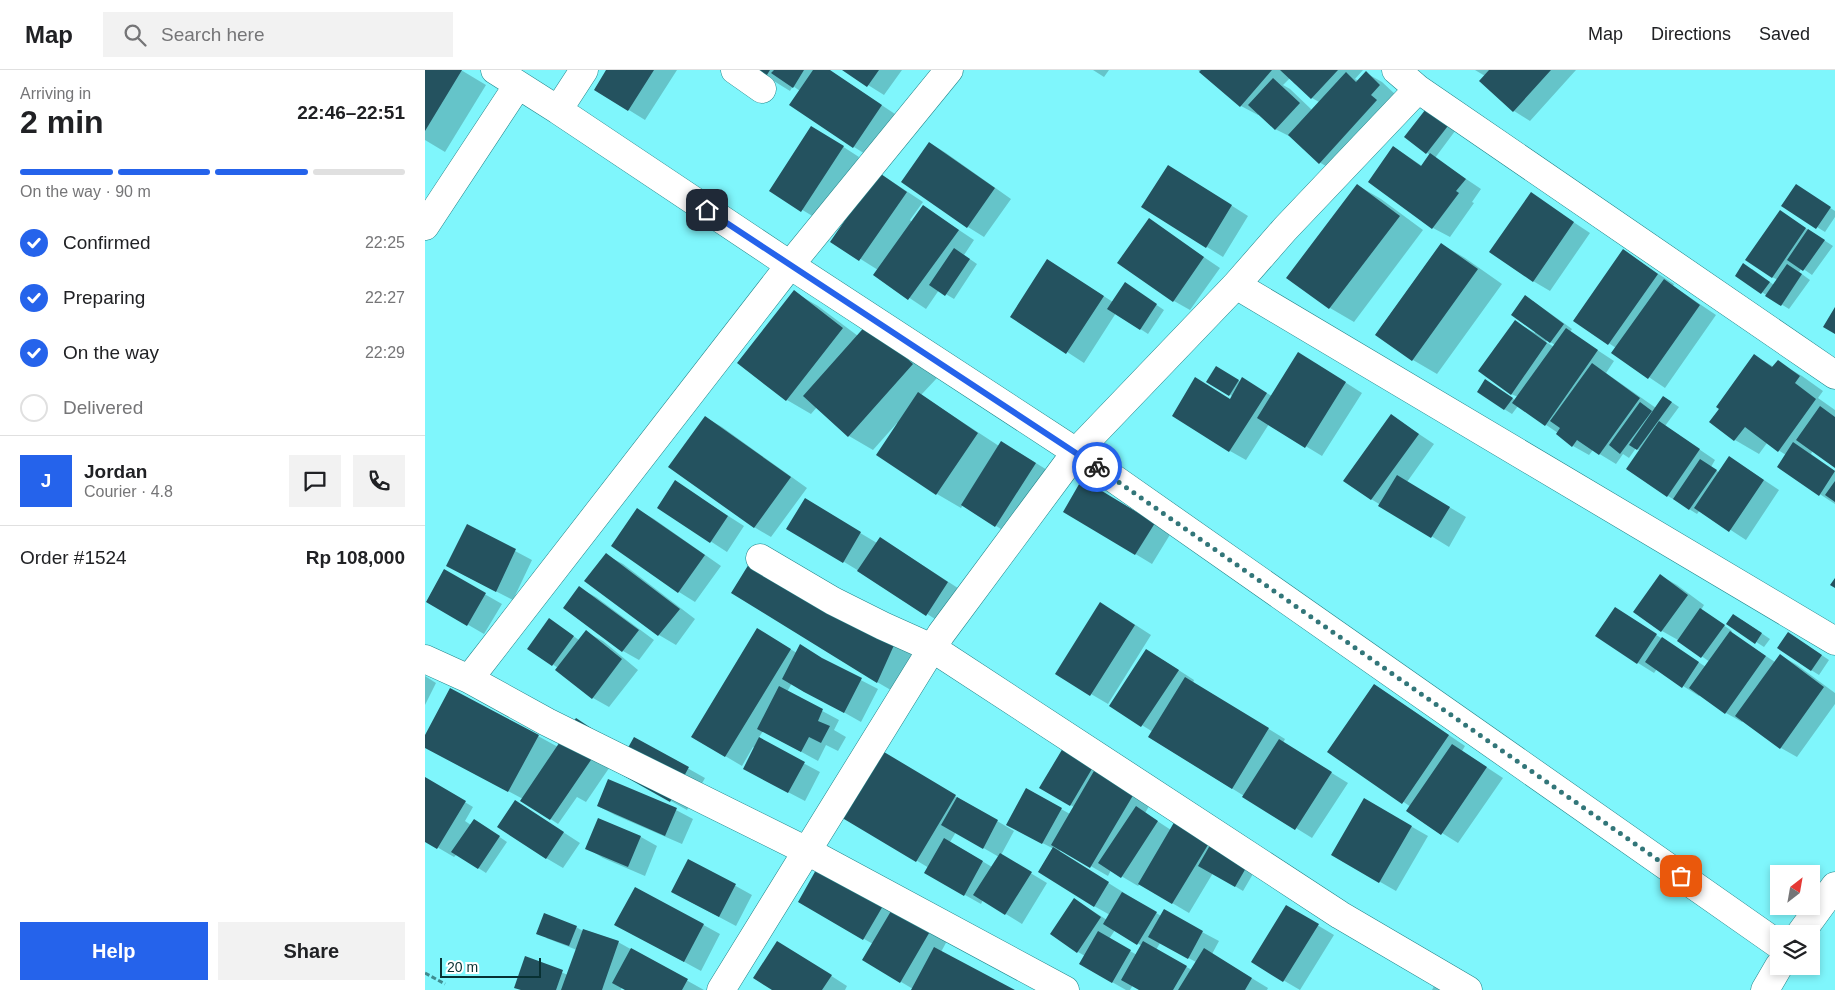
<!DOCTYPE html>
<meta charset="utf-8">
<style>
body{margin:0;font-family:Arial,sans-serif;background:#f2f2f2;color:#202124;height:100vh;display:flex;flex-direction:column;font-size:19px;white-space:nowrap}
*{box-sizing:border-box;margin:0}
p{font-size:16px;color:#757577}
.icon{flex:none;width:28px;height:28px;fill:none;stroke:currentColor;stroke-width:2;stroke-linecap:round;stroke-linejoin:round}
.map{position:relative;flex:1;overflow:hidden}
.side{display:flex;flex-direction:column;background:#fff;width:425px}
.side>*{flex:none}
.needle{width:32px;rotate:31deg}
.fabs{position:absolute;left:1345px;top:795px;display:grid;gap:10px}
.fabs a{display:grid;place-items:center;width:50px;height:50px;border-radius:0px;background:#fff;box-shadow:0 2px 8px #0003;font-size:25px}
.scale{position:absolute;left:15px;bottom:12px;width:101px;box-sizing:border-box;padding-left:5px;border:2px solid #083133;border-top:0;font-size:14px;line-height:18px;white-space:nowrap;color:#083133;-webkit-text-stroke:4px #fff;paint-order:stroke}
.pin{position:absolute;display:grid;place-items:center;width:42px;height:42px;color:#fff;margin:-21px;border-radius:10px;box-shadow:0 2px 8px #0006}
.courier{position:absolute;display:grid;place-items:center;width:50px;height:50px;margin:-25px;border:4px solid #2563eb;border-radius:50%;background:#fff;color:#222;box-shadow:0 1px 6px #0007}
.summary em{font-style:normal;font-weight:800}
.summary div{display:flex;flex-direction:column-reverse}
.summary{display:flex;align-items:center;justify-content:space-between;height:85px;padding:0 20px}
h1{font-size:32px;font-weight:800;line-height:38px}
.bar{display:grid;grid-template-columns:repeat(4,1fr);gap:8px 5px;align-content:center;height:60px;padding:0 20px}
.bar i{height:6px;border-radius:4px;background:#e0e0e0}
.bar .active{background:#2563eb}
.bar p{grid-column:span 4}
.line{display:flex;align-items:center;gap:12px;padding:0 20px;border-top:1px solid #e0e0e0}
.line div{flex:1}
.round{display:grid;place-items:center;flex:none;width:52px;height:52px;border-radius:0px;background:#f2f2f2}
ol{padding:0 20px;list-style:none}
li{display:flex;align-items:center;gap:15px;height:55px}
li p{margin-inline-start:auto}
li .icon{padding:5px;border-radius:50%;background:#2563eb;color:#fff;stroke-width:4}
li:last-child{color:#757577}
li i{width:28px;height:28px;border:2px solid #e0e0e0;border-radius:50%}
.button{display:flex;gap:10px;margin-top:auto;padding:10px 20px}
.button a{flex:1;height:58px;border-radius:0px;background:#2563eb;color:#fff;font-size:20px;font-weight:800;line-height:58px;text-align:center}
.button a+a{background:#f2f2f2;color:#202124}
header{display:flex;align-items:center;gap:30px;box-sizing:border-box;height:70px;padding:0 25px;background:#fff;border-bottom:1px solid #e0e0e0}
header strong{font-size:24px}
nav{display:flex;gap:28px;margin-inline-start:auto;font-size:18px}
.search{width:350px;height:45px;background:#f2f2f2;display:flex;align-items:center;gap:12px;box-sizing:border-box;padding:0 18px;border-radius:0px;color:#757577;font-size:19px}
main{display:flex;flex:1;min-height:0}
.map>svg:first-child{display:block}
.shadow{fill:#0003;fill-rule:evenodd}
.building{fill:#24525f}
.lines{fill:none;stroke-linecap:round;stroke-linejoin:round}
.minor-casing{stroke:#228489;stroke-width:29}
.path{stroke:#3f8c90;stroke-width:3;stroke-dasharray:5 2.5;stroke-linecap:butt}
.minor{stroke:#fff;stroke-width:28}
.done{stroke:#327679;stroke-width:5;stroke-dasharray:0 9}
.route{stroke:#2563eb;stroke-width:6}
</style>
<header>
<strong>Map</strong>
<div class="search"><svg class="icon" aria-label="search" viewBox="0 0 24 24"><circle cx="10" cy="10" r="6"/><path d="M15 15l6 6"/></svg>Search here</div>
<nav><a>Map</a><a>Directions</a><a>Saved</a></nav>
</header>
<main>
<section class="side">
<div class="summary"><div><h1>2 min</h1><p>Arriving in</p></div><em>22:46–22:51</em></div>
<div class="bar"><i class="active"></i><i class="active"></i><i class="active"></i><i></i><p>On the way · 90 m</p></div>
<ol>
<li><svg class="icon" aria-label="check" viewBox="0 0 24 24"><path d="M5 12l5 5 9-10"/></svg>Confirmed<p>22:25</p></li>
<li><svg class="icon" aria-label="check" viewBox="0 0 24 24"><path d="M5 12l5 5 9-10"/></svg>Preparing<p>22:27</p></li>
<li><svg class="icon" aria-label="check" viewBox="0 0 24 24"><path d="M5 12l5 5 9-10"/></svg>On the way<p>22:29</p></li>
<li><i></i>Delivered</li>
</ol>
<div class="line" style="height:90px"><b class="round" style="background:#2563eb;color:#fff">J</b><div><b>Jordan</b><p>Courier · 4.8</p></div><a class="round"><svg class="icon" aria-label="chat" viewBox="0 0 24 24"><path d="M4 5h16v11H9l-5 4z"/></svg></a><a class="round"><svg class="icon" aria-label="phone" viewBox="0 0 24 24"><path d="M5 4h4l2 5-3 2q2 4 5 5l2-3 5 2v4C11 20 4 13 5 4z"/></svg></a></div>
<div class="line" style="height:65px"><div>Order #1524</div><b>Rp 108,000</b></div>
<div class="button"><a>Help</a><a>Share</a></div>
</section>
<div class="map">
<svg width="1410" height="920" viewBox="0 0 1410 920">
<rect width="100%" height="100%" fill="#7ff6fc"/>
<path class="shadow" d="M0 0H36L61 15 20 82 0 70Z
M182 0H252L220 50 170 19Z
M331 0H404L473 46 445 87 429 77 375 21 368 16 365 21Z
M419 0H477L459 25Z
M668 0H684L679 7Z
M773 0H938L930 9 934 11 941 3 957 12 971 25 911 102 894 92 868 68 850 59 834 44 833 45 816 36ZM865 8 887 28 894 32 887 40 865 19 858 15Z
M1050 0H1151L1105 51 1089 41 1060 6Z
M1012 41 1033 57 1010 88 1056 119 1047 132 1049 133 1025 167 1008 158 969 77 997 96 1005 85 981 67Z
M403 67 434 87 394 150 346 121Z
M505 73 521 83 586 129 559 167 543 157Z
M454 103 498 132 485 150 487 152 498 136 549 170 539 185 552 194 529 229 514 220 501 239 450 205 453 200 407 171Z
M760 106 823 146 798 187 782 177Z
M932 115 956 129 998 160 929 252 905 238 863 207Z
M1379 121 1410 141V147L1400 162 1358 136Z
M1106 124 1165 163 1125 221 1108 211Z
M1356 142 1408 176 1387 205 1377 198 1374 202 1385 210 1364 239 1311 206 1327 199 1349 215 1353 210 1347 207Z
M724 150 795 198 765 240 749 231Z
M1016 174 1040 188 1077 214 1012 304 988 290 951 264Z
M1198 181 1249 214 1248 216 1291 245 1240 318 1188 283 1191 278 1149 250Z
M623 191 688 232 708 219 739 240 723 264 691 243 659 293 587 246Z
M369 222 393 236 433 266 467 269 512 308 496 325 574 376 593 382 627 403 587 466 538 435 536 438 512 424 453 384 473 354 472 353 448 380 424 366 392 337 386 344 362 330 314 293Z
M1108 231 1147 259 1145 262 1189 291 1181 303 1231 338 1239 327 1254 337 1240 356 1290 390 1286 397 1295 403 1321 398 1354 420 1321 470 1275 440 1272 444 1243 426 1215 381 1211 378 1204 388 1198 384 1191 394 1168 380 1164 385 1148 376 1133 363 1093 336 1087 344 1079 339 1069 316 1090 330 1093 327 1086 324 1090 252 1110 263ZM1122 270 1130 275 1129 277 1121 272Z
M1330 286 1349 297 1353 292 1377 306 1398 321 1393 328 1410 340V396L1388 380 1386 384 1410 401V434L1353 397 1361 385 1342 373 1334 384 1310 370 1285 352Z
M890 293 937 323 897 386 844 354 821 390 805 381V330L807 326 783 312 791 298 816 312 834 319 847 326Z
M967 346 1009 374 982 412 1041 447 1024 477 946 429Z
M280 347 297 357 382 418 346 467 329 457Z
M250 412 319 456 302 482 233 437Z
M674 420 746 463 727 494 639 441Z
M380 430 452 473 471 478 539 522 518 554 434 501 363 458Z
M213 440 229 449 296 496 270 532 254 522 187 476Z
M43 456 107 490 88 530 39 505Z
M181 485 198 494 270 549 251 575 234 565 161 511Z
M327 491 494 588 476 626 452 612Z
M19 501 77 534 59 564 2 531Z
M1236 506 1252 515 1279 535 1276 540 1307 561 1306 563 1350 592 1355 585 1372 595 1410 623V634L1372 687 1356 678 1318 651 1317 652 1301 643 1275 625 1274 626 1258 616 1232 599 1229 603 1213 593 1172 566 1191 539 1281 597 1285 592 1253 570 1237 561Z
M154 518 171 527 229 570 214 590 198 581Z
M692 543 726 565 683 634 632 604Z
M125 550 154 570 161 562 178 571 213 600 184 637 168 628 133 598 104 578Z
M1317 550 1345 569 1339 577 1303 554Z
M332 560 372 583 401 592 453 619 436 652 367 613 362 622 414 650 409 660 421 667 413 681 401 675 393 691 338 661 333 669 395 702 380 731 336 708 330 678 328 677 317 696 268 667Z
M1371 568 1404 590 1394 605 1386 600Z
M738 590 769 610 768 613 860 669 858 673 923 713 887 768 724 667 728 662 686 636Z
M0 606 11 613 0 635Z
M950 615 1040 676 1037 681 1078 708 1033 773 1017 763 986 737 904 682Z
M152 650 197 679 161 732 152 727 133 754 97 730 98 729 0 677V668L113 666 133 677Z
M209 668 280 708 262 740 208 710Z
M642 675 729 728 720 743 746 760 755 746 832 797 818 821 788 803 764 843 715 814 713 816 686 800 683 806 636 779 634 782 736 846 777 862 794 871 787 884 843 918 842 920H716L708 915 705 920H701L655 894 660 886 653 882 650 830 682 850 685 845 669 836 629 779 600 764 602 720 645 744 649 737 616 718ZM690 860 717 876 712 885 684 869ZM735 873 771 892 767 900 731 880Z
M471 691 589 761 576 785 622 813 597 854 558 830 556 834 501 803 504 798 416 745ZM531 762 574 787 567 797 525 772Z
M0 708 48 737 40 751 46 755H57L82 772 61 803 32 784 29 787 0 770Z
M940 730 1003 766 971 821 908 785Z
M90 731 155 773 138 798 121 788Z
M173 736 251 740 268 749 257 774 190 745Z
M174 749 216 767 232 776 220 806 178 788 162 778Z
M264 790 327 825 311 856 264 831Z
M397 792 523 869 516 882 587 920H488V919L439 890 448 874 374 832Z
M211 818 295 864 276 901 208 864Z
M862 837 909 865 875 920 827 892Z
M151 857 158 861 193 872 279 920H202L197 917 196 920H96L91 917 101 888 143 905 152 880 121 868Z
M369 882 422 916 420 920H349Z
M1014 907 1037 920H1007Z"/>
<path class="building" d="M0 0H37L0 61Z
M181 0H229L203 41 169 20Z
M329 0H345L340 8Z
M349 0H379L368 18 346 3Z
M388 0H405L457 35 428 78 364 35Z
M417 0H454L442 17Z
M776 0H847L815 37 774 2Z
M855 0H913L886 29Z
M1064 0H1126L1088 42 1054 11Z
M941 1 955 15 946 25 952 30 894 94 863 65 921 2 931 12Z
M848 8 875 33 850 60 823 35Z
M1004 35 1026 52 1001 84 979 67Z
M386 56 419 76 376 142 344 121Z
M504 72 570 118 542 158 476 112Z
M968 76 996 96 1005 83 1041 109 1031 121 1034 123 1007 159 943 112Z
M743 95 807 135 781 178 716 137Z
M453 102 482 122 434 191 405 172Z
M932 114 975 146 904 239 861 208Z
M1371 114 1406 137 1391 159 1356 136Z
M1106 122 1149 152 1108 212 1064 182Z
M498 135 534 160 483 230 448 205Z
M1355 140 1381 158 1347 208 1320 190Z
M724 148 779 187 748 232 692 193Z
M1383 159 1400 170 1378 201 1362 190Z
M1016 173 1053 199 987 291 950 265Z
M529 178 545 189 520 226 504 215Z
M1198 179 1233 204 1183 275 1148 251Z
M622 189 679 226 641 284 585 247Z
M1318 193 1345 212 1336 224 1310 206Z
M1362 194 1377 204 1356 236 1340 226Z
M1239 209 1275 235 1223 309 1186 283Z
M700 212 732 234 715 260 682 239Z
M369 220 418 258 361 331 312 293Z
M1100 225 1139 254 1125 273 1086 245Z
M1410 237V264L1398 257Z
M1090 250 1122 273 1086 325 1053 301Z
M443 253 488 294 423 367 378 326Z
M1141 258 1173 280 1120 356 1087 333Z
M873 282 921 312 880 378 832 348Z
M1329 284 1347 297 1353 290 1375 306 1370 313 1391 329 1353 382 1320 357 1309 371 1284 352 1294 339 1291 337Z
M1167 293 1215 328 1174 385 1152 370 1147 377 1131 364 1135 358 1125 351Z
M791 296 814 310 804 326 781 312Z
M770 307 805 329 817 307 842 323 804 382 747 346Z
M1060 309 1088 328 1079 340 1052 322Z
M493 322 553 363 511 425 451 385Z
M1238 326 1247 332 1212 380 1204 375Z
M1215 332 1227 341 1195 384 1184 375Z
M1395 336 1410 347V398L1371 370Z
M966 344 994 364 946 430 918 411Z
M280 346 366 407 329 458 243 397Z
M1234 351 1275 379 1242 427 1201 399Z
M576 371 611 393 570 457 536 435Z
M1368 372 1410 401 1394 426 1352 397Z
M1304 386 1339 410 1304 462 1269 438Z
M1275 389 1292 400 1264 440 1248 429Z
M972 405 1025 437 1006 468 953 436Z
M657 409 730 453 710 485 638 442Z
M250 410 303 446 285 473 232 438Z
M1410 411V432L1400 425Z
M380 428 436 462 418 493 361 459Z
M212 438 280 485 253 523 186 476Z
M42 454 91 479 71 522 21 496Z
M455 467 523 512 501 546 432 501Z
M181 483 255 539 233 566 159 511Z
M327 489 470 573 452 613 306 523Z
M19 499 61 523 42 556 1 532Z
M1235 504 1263 525 1236 562 1208 542Z
M1410 508V518L1405 515Z
M154 516 214 560 197 582 138 538Z
M675 532 710 555 665 626 630 604Z
M1190 537 1232 564 1212 594 1170 566Z
M1275 538 1300 555 1276 588 1252 571Z
M1308 544 1337 563 1330 574 1301 554Z
M124 548 149 566 127 596 102 579Z
M332 558 366 579 300 687 266 667Z
M161 560 197 589 167 629 130 600Z
M1305 561 1341 586 1300 644 1264 618Z
M1363 562 1397 585 1386 601 1352 578Z
M1237 567 1274 592 1257 618 1220 592Z
M375 574 397 588 437 608 419 643 379 622 357 609Z
M721 579 754 600 716 657 684 636Z
M1355 584 1399 617 1355 679 1310 646Z
M760 607 844 658 807 719 723 667Z
M949 614 1024 665 977 734 902 682Z
M354 616 398 639 393 651 405 656 396 673 384 667 376 682 332 659Z
M25 618 114 665 83 722 0 678V665Z
M151 648 181 668 125 750 95 731Z
M209 667 264 697 245 732 190 701Z
M334 667 380 692 363 723 318 699Z
M854 669 907 702 870 760 817 727Z
M641 673 671 692 645 736 614 718Z
M1027 674 1062 697 1016 765 981 741Z
M454 679 531 725 491 792 414 746Z
M673 694 713 717 665 798 626 775Z
M0 707 41 731 12 779 0 772Z
M183 709 252 738 240 766 172 736Z
M601 718 637 738 617 774 581 755Z
M532 727 573 750 558 779 516 755Z
M939 728 987 756 954 813 906 785Z
M90 730 139 762 121 789 72 757Z
M711 736 733 751 696 808 673 793Z
M754 744 789 765 747 834 713 814Z
M173 748 216 766 203 797 160 779Z
M49 749 75 766 53 799 26 782Z
M519 768 558 791 539 826 499 803Z
M788 770 825 791 810 817 773 796Z
M628 777 684 812 669 837 613 802Z
M575 783 607 802 580 845 548 825Z
M263 789 311 814 294 847 246 822Z
M396 791 462 829 438 870 373 832Z
M210 817 279 854 259 892 189 855Z
M697 822 732 842 712 875 678 854Z
M649 828 676 847 652 883 625 864Z
M861 835 894 854 858 912 826 892Z
M469 836 507 858 475 913 437 890Z
M739 839 778 861 763 889 723 867Z
M119 843 152 856 144 876 111 864Z
M158 859 194 871 179 914 177 920H136Z
M673 861 706 880 687 913 654 894Z
M352 871 407 905 397 920H347L328 908Z
M718 871 762 896 748 920H714L696 910Z
M509 877 590 920H486Z
M206 878 263 909 257 920H200L187 913Z
M779 878 827 908 820 920H753Z
M100 886 138 900 131 920H96L89 918Z"/>
<g class="lines">
<defs>
<path id="minor" d="M70 0 133 40 365 195 651 382 1354 875
M310 0 337 19
M971 0 993 19
M133 40 159 0
M0 156 93 15
M811 215 1410 571
M335 488 408 531 458 556 507 578 915 845 1043 920
M0 589 44 609 122 652 382 781 640 920
M44 609 365 195 524 0
M1375 864 1410 816
M296 920 516 564 651 382 811 215 860 159 993 19 1410 305
M1340 920 1354 896"/>
</defs>
<use href="#minor" class="minor-casing"/>
<path class="path" d="M0 903 20 914"/>
<use href="#minor" class="minor"/>
</g>
<g class="lines">
<path class="done" d="M672 397 1256 806"/>
<path class="route" d="M282 140 672 397"/>
</g>
</svg>
<div class="fabs">
<a><svg class="needle" viewBox="-14 -14 28 28"><path d="M0-13l5 13h-10z" fill="#e53935"/><path d="M0 13l5-13h-10z" fill="#757577"/></svg></a>
<a><svg class="icon" aria-label="layers" viewBox="0 0 24 24"><path d="M12 4l9 5-9 5-9-5zM3 14l9 5 9-5"/></svg></a>
</div>
<div class="scale">20 m</div>
<div class="pin" style="left:1256px;top:806px;background:#ea580c"><svg class="icon" aria-label="bag" viewBox="0 0 24 24"><path d="M5 8h14l-1 12H6zM9 8a3 3 0 0 1 6 0"/></svg></div>
<div class="pin" style="left:282px;top:140px;background:#1f2937"><svg class="icon" aria-label="home" viewBox="0 0 24 24"><path d="M3 11l9-7 9 7M6 9v11h12V9"/></svg></div>
<div class="courier" style="left:672px;top:397px"><svg class="icon" aria-label="bike" viewBox="0 0 24 24"><circle cx="6" cy="16" r="4"/><circle cx="18" cy="16" r="4"/><path d="M6 16l4-8h5l3 8M10 8l3 8H6M13 5h3"/></svg></div>
</div>
</main>
